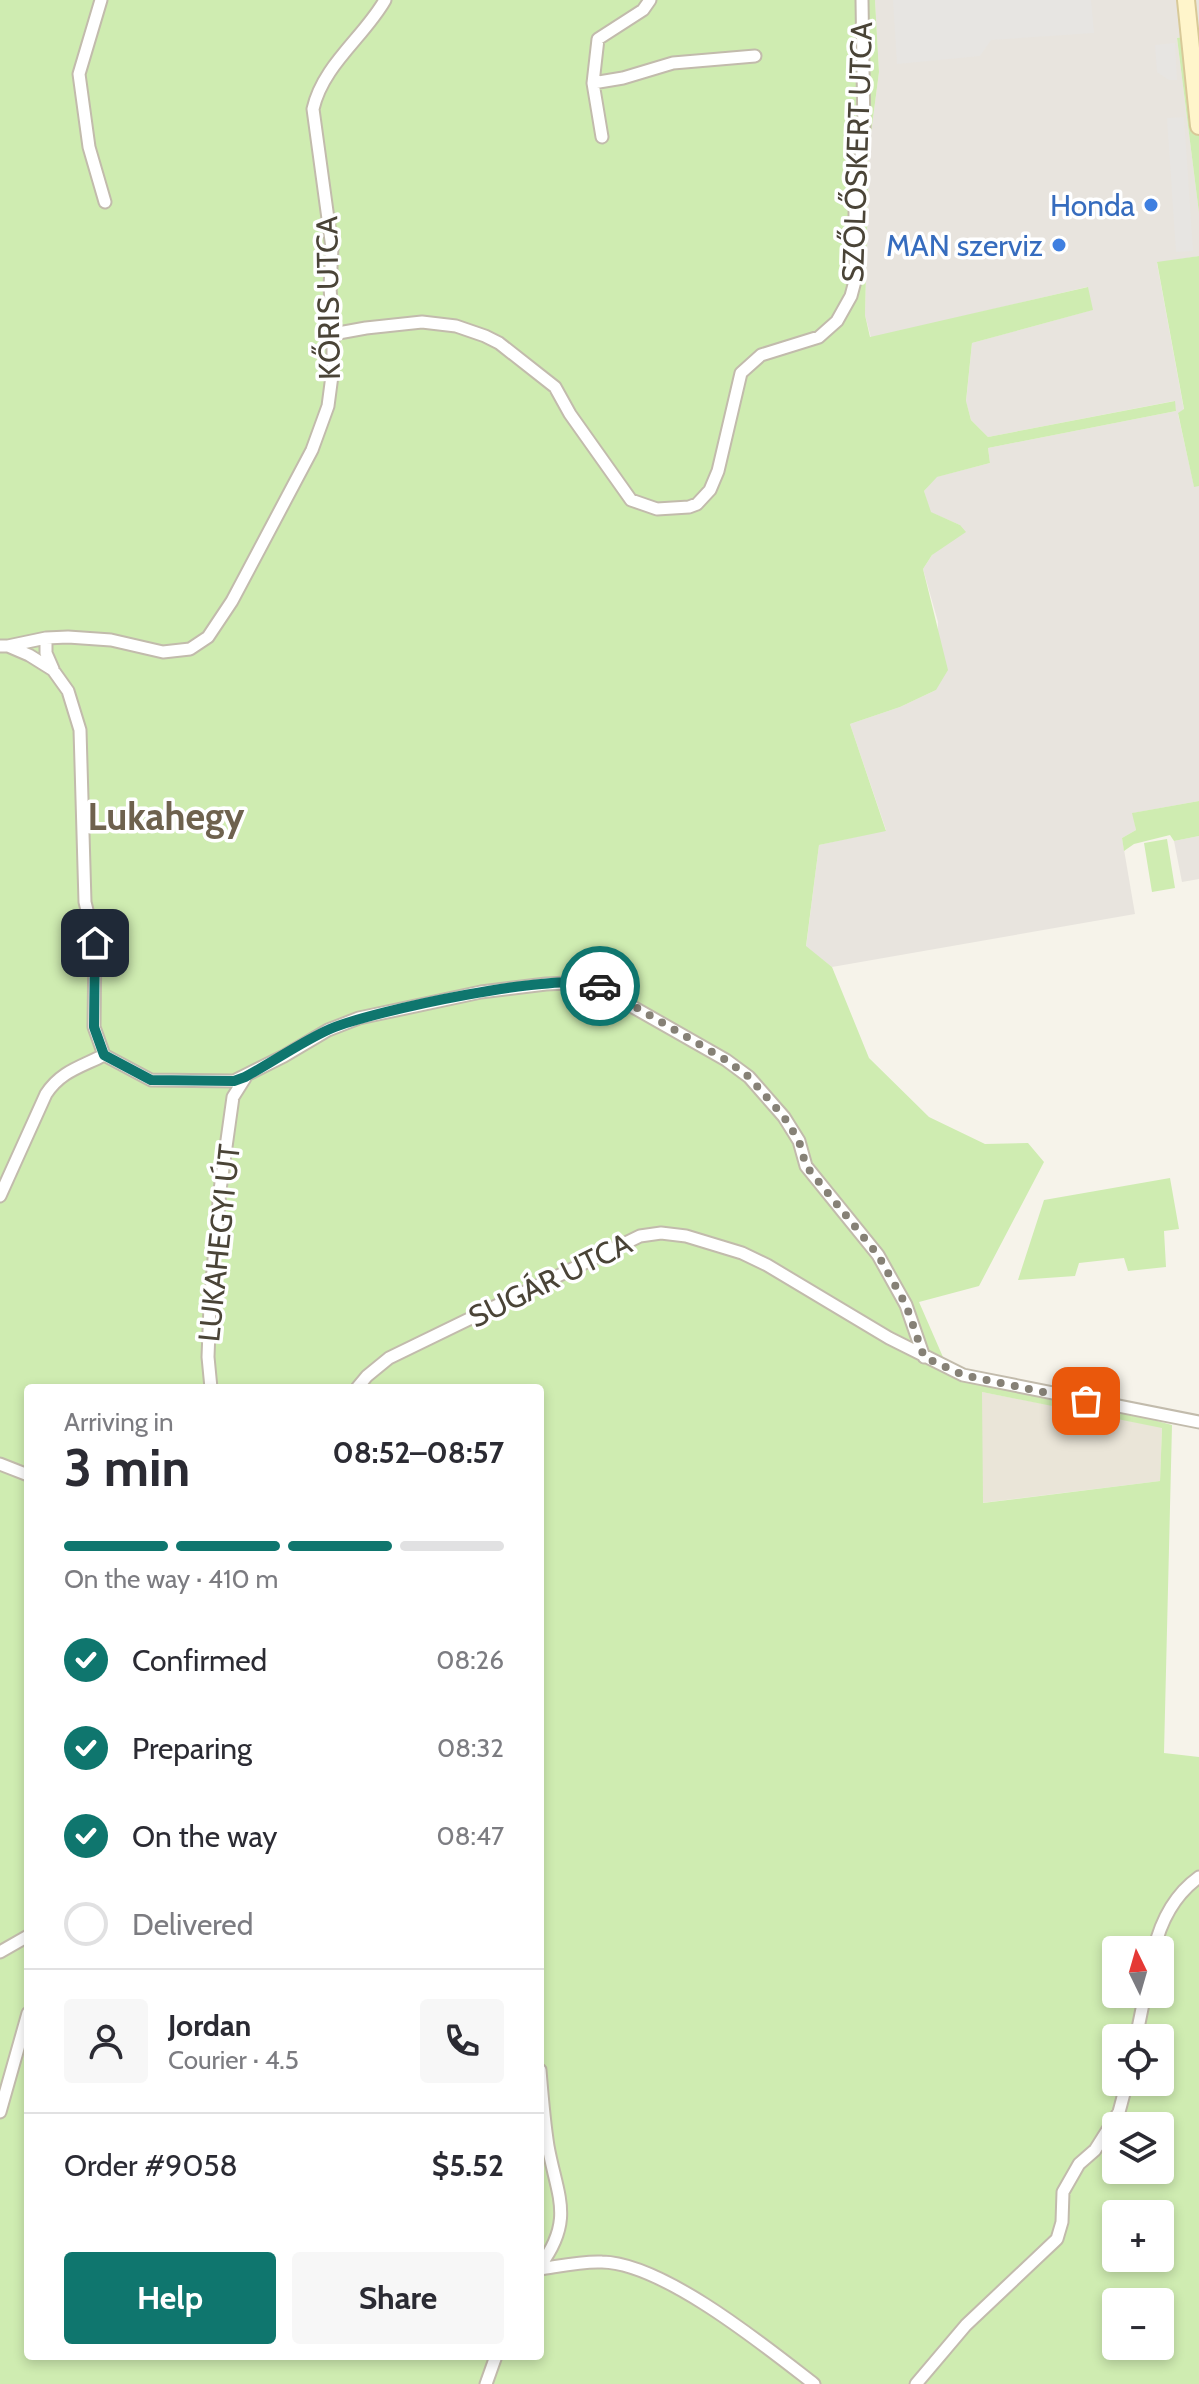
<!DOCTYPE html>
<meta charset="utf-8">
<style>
body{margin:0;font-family:Cabin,sans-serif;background:#f7f7f7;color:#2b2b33;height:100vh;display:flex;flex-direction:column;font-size:30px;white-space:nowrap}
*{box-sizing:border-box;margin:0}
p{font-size:26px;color:#7c7c81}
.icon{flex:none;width:44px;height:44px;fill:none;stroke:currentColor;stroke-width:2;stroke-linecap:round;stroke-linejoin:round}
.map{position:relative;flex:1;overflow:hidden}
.details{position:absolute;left:24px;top:1384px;width:520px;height:976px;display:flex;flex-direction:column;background:#fff;border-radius:8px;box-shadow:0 4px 12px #0003}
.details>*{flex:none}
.needle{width:52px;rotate:355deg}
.tools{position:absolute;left:1102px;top:1936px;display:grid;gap:16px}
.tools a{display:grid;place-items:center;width:72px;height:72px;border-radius:8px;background:#fff;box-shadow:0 4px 12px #0003;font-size:40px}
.pin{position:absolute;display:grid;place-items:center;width:68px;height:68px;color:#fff;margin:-34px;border-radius:16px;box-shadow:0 4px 12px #0006}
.courier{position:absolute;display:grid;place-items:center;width:80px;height:80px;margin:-40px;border:6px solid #0f766e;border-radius:50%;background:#fff;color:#222;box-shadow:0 2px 10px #0007}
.head em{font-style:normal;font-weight:700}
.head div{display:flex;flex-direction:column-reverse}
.head{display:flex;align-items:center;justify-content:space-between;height:136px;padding:0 40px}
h1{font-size:52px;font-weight:700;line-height:60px}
.bar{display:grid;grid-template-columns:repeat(4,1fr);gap:12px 8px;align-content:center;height:96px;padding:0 40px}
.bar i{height:10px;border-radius:6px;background:#e1e1e2}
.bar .selected{background:#0f766e}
.bar p{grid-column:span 4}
.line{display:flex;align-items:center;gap:20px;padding:0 40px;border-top:2px solid #e1e1e2}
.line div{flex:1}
.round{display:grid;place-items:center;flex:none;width:84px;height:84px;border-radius:8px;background:#f7f7f7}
ol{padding:0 40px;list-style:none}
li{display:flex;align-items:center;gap:24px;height:88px}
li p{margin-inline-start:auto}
li .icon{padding:8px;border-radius:50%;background:#0f766e;color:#fff;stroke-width:4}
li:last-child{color:#7c7c81}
li i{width:44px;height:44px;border:4px solid #e1e1e2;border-radius:50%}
.primary-button{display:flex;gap:16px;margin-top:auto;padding:16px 40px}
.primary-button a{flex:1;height:92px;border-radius:8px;background:#0f766e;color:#fff;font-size:32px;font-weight:700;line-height:92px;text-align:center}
.primary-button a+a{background:#f7f7f7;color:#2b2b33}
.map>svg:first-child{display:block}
.residential{fill:#eae5d8}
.industrial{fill:#e8e4de}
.green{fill:#cfecb1;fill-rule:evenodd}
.parking{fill:#e7e5e2}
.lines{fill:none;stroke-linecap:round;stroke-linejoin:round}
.minor-casing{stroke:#c2bbac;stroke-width:15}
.secondary-casing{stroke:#d8c998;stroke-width:20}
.minor{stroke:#fff;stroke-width:11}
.secondary{stroke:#fff5cb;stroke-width:16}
.done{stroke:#868176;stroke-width:8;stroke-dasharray:0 14.4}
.route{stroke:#0f766e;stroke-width:10}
.shop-dot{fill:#3f7fe0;stroke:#fff;stroke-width:3}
.labels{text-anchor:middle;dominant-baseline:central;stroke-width:7;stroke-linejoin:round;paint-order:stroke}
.street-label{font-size:30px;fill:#4a4437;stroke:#fff}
.shop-label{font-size:30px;fill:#366cbe;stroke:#fff;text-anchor:end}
.district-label{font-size:38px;font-weight:bold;fill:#6e624e;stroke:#fff}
</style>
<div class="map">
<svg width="1199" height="2384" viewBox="0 0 1199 2384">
<rect width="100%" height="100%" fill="#f6f3ea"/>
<path class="residential" d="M982 1392 1162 1427 1160 1481 982 1503Z"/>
<path class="industrial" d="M875 0H1199V34L1177 38 1199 213V256L1157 263 1184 410 1178 414 1194 486H1199V801L1133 813 1136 830 1122 838 1135 914 832 967 806 947 819 845 886 830 850 724 900 707 936 690 938 622 923 569 932 555 960 525 930 512 924 491 936 477 990 463 988 448 1176 411 1174 401 988 437 971 420 966 402 972 343 1092 310 1087 287 871 338 865 315 869 149 879 72Z
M1199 836V879L1182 882 1174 841Z"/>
<path class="green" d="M0 0H875L879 72 869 149 865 315 870 337 1088 287 1093 310 972 343 966 401 971 420 988 437 1175 401 1176 411 988 448 990 463 937 477 924 491 931 512 960 525 966 532 932 555 923 569 948 670 936 690 900 707 850 724 886 831 819 845 806 946 832 967 869 1058 929 1117 985 1144 1028 1143 1044 1162 979 1286 919 1302 946 1364 1172 1425 1164 1753 1199 1757V2384H0ZM28 1388H540V2356H28ZM982 1392 1162 1428 1160 1481 983 1503ZM1116 1950H1160V1994H1116ZM1116 2038H1160V2082H1116ZM1116 2126H1160V2170H1116ZM1116 2214H1160V2258H1116ZM1116 2302H1160V2346H1116Z
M1199 34V213L1177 38Z
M1199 256V486L1194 487 1178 413 1184 409 1157 262Z
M1199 801V836L1174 841 1170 835 1134 844 1124 851 1122 838 1136 830 1132 813Z
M1167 839 1175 888 1152 892 1144 843Z
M1170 1178 1179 1229 1164 1231 1166 1267 1128 1271 1124 1258 1079 1263 1075 1276 1018 1280 1044 1200Z"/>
<path class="parking" d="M893 0H1091L1094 33 991 40 980 56 897 64Z
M1175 43 1177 80H1169L1157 72 1155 45Z
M1184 117 1193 251 1176 252 1167 118Z"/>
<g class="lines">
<defs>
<path id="minor" d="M101 0 79 74 89 147 105 202
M593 83 623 78 673 63 755 56
M602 137 593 83 598 39 643 10 650 0
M333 334 366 328 422 322 456 326 485 336 499 343 555 387 570 414 631 500 657 509 689 507 697 504 710 490 718 471 741 373 761 355 819 337 837 321 851 296 855 281V198L864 135 862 0
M0 646H8L29 655 53 670 68 691 80 730 85 902 95 943 94 1027 104 1055 151 1080 234 1081 284 1056 328 1030 359 1018 481 992 546 984 589 982 726 1060 749 1077 784 1117 799 1141 806 1166 878 1255 906 1305 924 1357
M8 646 46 638
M53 669 46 653V638L68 637 111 640 163 652 190 649 208 637 232 601 312 450 328 406 333 368V334L330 287 332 248 313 109C323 65 364 37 385 0
M0 1196 46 1094C61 1071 81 1067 104 1055
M211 1388 208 1357 210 1305 220 1190 233 1097 245 1078
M357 1388 367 1376 389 1358 640 1236 661 1233 686 1236 742 1253 767 1265 889 1338 963 1375 1199 1422
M0 1464 28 1475
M1154 1950C1161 1920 1174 1895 1199 1877
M0 1952 28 1936
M1136 2038 1145 1994
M540 2070C542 2095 544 2121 548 2146 557 2196 575 2219 540 2266
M0 2112 28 2013
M540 2269C560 2266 582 2261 602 2262 663 2263 765 2346 814 2384
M486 2384 496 2356
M916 2384 966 2325 1057 2239 1062 2222 1063 2192 1079 2164 1095 2150 1119 2112 1127 2082"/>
<path id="secondary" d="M1186 0 1199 126"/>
</defs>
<use href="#minor" class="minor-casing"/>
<use href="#secondary" class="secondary-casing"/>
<use href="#minor" class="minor"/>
<use href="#secondary" class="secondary"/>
</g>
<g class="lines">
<path class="done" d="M600 986 726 1060 749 1077 784 1117 799 1141 806 1166 878 1255 906 1305 924 1357 963 1375 1086 1401"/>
<path class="route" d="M95 943 94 1027 104 1055 151 1080 234 1081 245 1077C273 1062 301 1042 330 1029 372 1011 562 970 600 986"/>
</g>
<g class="shop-dot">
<circle cx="1151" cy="205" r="8"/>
<circle cx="1059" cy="245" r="8"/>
</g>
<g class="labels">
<g class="street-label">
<text transform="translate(857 152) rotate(-88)">SZŐLŐSKERT UTCA</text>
<text transform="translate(328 298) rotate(-91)">KŐRIS UTCA</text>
<text transform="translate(219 1243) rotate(-84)">LUKAHEGYI ÚT</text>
<text transform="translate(550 1280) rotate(-26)">SUGÁR UTCA</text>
</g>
<g class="shop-label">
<text x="1135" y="205">Honda</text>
<text x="1043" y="245">MAN szerviz</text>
</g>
<g class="district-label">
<text x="166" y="816">Lukahegy</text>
</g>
</g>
</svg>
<div class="tools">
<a><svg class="needle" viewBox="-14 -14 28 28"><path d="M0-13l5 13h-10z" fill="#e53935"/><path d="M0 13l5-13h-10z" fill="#7c7c81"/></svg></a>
<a><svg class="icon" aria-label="locate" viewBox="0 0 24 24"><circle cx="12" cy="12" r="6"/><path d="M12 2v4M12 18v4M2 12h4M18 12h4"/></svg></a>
<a><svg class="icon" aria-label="layers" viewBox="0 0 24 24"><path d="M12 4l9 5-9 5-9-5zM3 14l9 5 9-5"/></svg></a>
<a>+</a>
<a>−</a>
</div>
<div class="pin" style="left:1086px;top:1401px;background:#ea580c"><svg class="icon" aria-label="bag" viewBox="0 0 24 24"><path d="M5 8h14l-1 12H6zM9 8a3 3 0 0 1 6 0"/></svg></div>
<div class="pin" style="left:95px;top:943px;background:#1f2937"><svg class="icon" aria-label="home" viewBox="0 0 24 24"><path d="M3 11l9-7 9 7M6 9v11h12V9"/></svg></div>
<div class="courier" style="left:600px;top:986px"><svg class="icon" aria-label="car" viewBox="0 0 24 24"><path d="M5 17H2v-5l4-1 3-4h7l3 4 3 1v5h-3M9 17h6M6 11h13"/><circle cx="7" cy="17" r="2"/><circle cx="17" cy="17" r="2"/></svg></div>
<section class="details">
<div class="head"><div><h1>3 min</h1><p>Arriving in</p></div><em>08:52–08:57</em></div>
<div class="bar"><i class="selected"></i><i class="selected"></i><i class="selected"></i><i></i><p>On the way · 410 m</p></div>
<ol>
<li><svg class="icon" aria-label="check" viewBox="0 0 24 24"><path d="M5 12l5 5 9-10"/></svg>Confirmed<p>08:26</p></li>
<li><svg class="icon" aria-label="check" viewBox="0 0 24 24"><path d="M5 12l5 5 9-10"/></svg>Preparing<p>08:32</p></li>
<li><svg class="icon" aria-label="check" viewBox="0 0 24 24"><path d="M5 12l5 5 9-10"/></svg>On the way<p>08:47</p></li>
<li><i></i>Delivered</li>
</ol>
<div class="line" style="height:144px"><a class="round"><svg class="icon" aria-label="person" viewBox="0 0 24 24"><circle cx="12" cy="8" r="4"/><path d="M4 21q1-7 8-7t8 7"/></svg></a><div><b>Jordan</b><p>Courier · 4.5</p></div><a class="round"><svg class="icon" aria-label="phone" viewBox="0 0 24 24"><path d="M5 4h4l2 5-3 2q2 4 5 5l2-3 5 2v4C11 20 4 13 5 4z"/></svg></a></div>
<div class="line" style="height:104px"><div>Order #9058</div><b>$5.52</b></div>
<div class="primary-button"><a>Help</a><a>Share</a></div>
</section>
</div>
